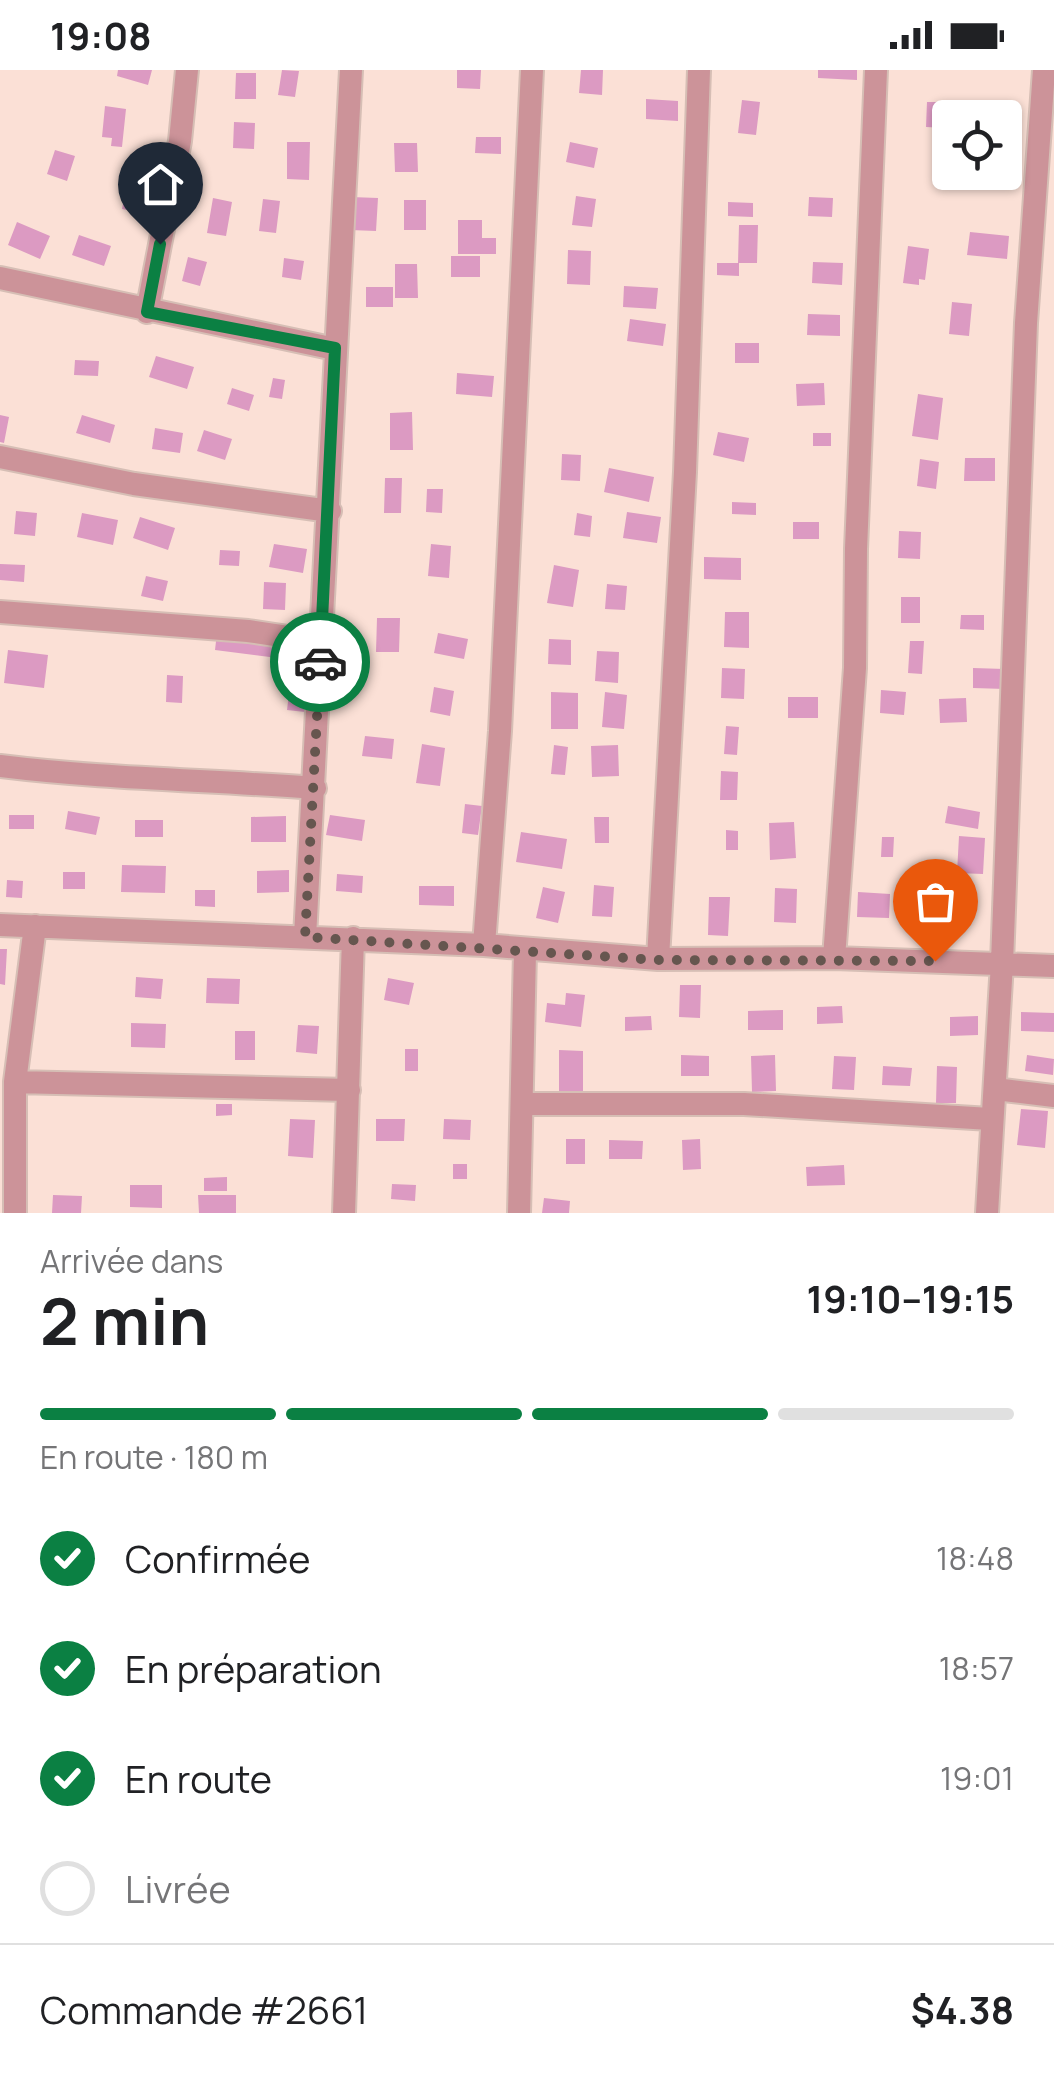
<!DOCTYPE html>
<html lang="fr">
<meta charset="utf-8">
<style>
body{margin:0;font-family:Manrope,sans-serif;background:#f2f2f2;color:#202124;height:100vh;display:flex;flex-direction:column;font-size:38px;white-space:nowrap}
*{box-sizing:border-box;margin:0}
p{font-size:32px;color:#757577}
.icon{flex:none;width:55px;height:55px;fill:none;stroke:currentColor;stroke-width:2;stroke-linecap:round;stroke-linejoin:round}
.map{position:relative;height:1143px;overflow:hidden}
.drawer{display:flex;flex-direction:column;background:#fff;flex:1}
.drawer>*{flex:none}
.buttons{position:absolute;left:932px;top:30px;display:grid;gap:20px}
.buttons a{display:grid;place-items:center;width:90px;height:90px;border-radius:10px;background:#fff;box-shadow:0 2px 8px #0004;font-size:50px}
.pin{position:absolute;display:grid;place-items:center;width:85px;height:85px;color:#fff;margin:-102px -42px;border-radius:50% 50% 50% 0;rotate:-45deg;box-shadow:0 0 10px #0007}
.pin .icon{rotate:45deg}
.courier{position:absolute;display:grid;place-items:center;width:100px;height:100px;margin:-50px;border:8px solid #0b8043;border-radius:50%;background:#fff;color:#222;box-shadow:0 2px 12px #0007}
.head em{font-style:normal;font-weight:700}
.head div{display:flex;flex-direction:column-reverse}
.head{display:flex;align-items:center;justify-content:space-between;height:170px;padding:0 40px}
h1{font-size:65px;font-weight:700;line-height:75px}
.bar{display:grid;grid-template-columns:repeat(4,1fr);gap:15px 10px;align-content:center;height:120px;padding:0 40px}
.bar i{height:12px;border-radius:8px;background:#e0e0e0}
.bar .current{background:#0b8043}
.bar p{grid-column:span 4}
.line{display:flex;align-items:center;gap:25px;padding:0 40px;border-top:2px solid #e0e0e0}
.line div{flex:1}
ol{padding:0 40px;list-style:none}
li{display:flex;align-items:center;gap:30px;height:110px}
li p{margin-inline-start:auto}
li .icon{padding:10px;border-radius:50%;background:#0b8043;color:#fff;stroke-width:4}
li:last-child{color:#757577}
li i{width:55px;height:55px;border:5px solid #e0e0e0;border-radius:50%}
.status{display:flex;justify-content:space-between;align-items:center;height:70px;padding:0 50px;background:#fff;direction:ltr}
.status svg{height:28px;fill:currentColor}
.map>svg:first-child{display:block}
.building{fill:#dc9ac2}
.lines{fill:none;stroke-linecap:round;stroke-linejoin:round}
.minor-casing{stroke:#d6beb5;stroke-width:26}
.minor{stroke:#cc9399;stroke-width:22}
.done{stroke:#66564f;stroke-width:10;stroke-dasharray:0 18}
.route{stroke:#0b8043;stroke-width:12}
</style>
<div class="status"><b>19:08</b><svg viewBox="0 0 49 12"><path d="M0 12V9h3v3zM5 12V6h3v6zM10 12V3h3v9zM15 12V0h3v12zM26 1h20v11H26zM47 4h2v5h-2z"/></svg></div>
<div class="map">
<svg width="1054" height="1143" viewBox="0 0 1054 1143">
<rect width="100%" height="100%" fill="#fbe0d6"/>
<path class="building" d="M118 0H152L148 15 117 6Z
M282 0 299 1 295 27 278 25Z
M457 0H481L480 19 457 18Z
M581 0H603L602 25 579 23Z
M818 0H857V10L818 8Z
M236 3H256V29H235Z
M646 29 678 31V51L646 49Z
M742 30 760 32 756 65 738 63Z
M927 32H946L945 58 926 57Z
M105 36 126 39 122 77 111 76 112 68 102 67Z
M1000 41 1022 42 1021 58 1005 57Z
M234 52 255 53 254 79 233 78Z
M476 67H501V84L475 83Z
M287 72H310L309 110 287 109Z
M570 72 598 78 594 98 566 92Z
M394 73H417L418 102H395Z
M55 80 75 86 67 111 47 104Z
M970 102H996L995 113 969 111Z
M125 123 149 128 145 144 122 139Z
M576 126 596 129 592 157 572 155Z
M351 127 378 128 376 161 350 160Z
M809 127 833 128 832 147 808 146Z
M213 128 232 132 226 166 207 163Z
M263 129 280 131 276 163 259 161Z
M404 130H426V160H404Z
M728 132 753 133V147L728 146Z
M458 150H482V168H496V184H458Z
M17 152 50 166 40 189 8 175Z
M739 155H758L757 193H738Z
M970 162 1009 166 1007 189 967 185Z
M79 165 111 176 104 196 72 185Z
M908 176 929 179 925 210 919 209V215L903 213Z
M568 180 591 181 590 215 567 214Z
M451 186H480V207H451Z
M188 187 207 192 200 216 182 211Z
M284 188 304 191 301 210 282 207Z
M813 192 843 193 842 215 812 213Z
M717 193H739V206L717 205Z
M395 194H417L418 228H395Z
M624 216 658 218 656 239 623 237Z
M366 217H393V237H366Z
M952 232 972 234 969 266 949 264Z
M808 244 840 245V266L807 265Z
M630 249 666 254 663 276 627 271Z
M735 273H759V293H735Z
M156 286 194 297 187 319 149 307Z
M75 290 99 291 98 306 74 305Z
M457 303 494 306 492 327 456 324Z
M273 308 285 310 282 329 269 327Z
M824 313 825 335 797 336 796 314Z
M232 318 254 325 249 341 227 334Z
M918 324 943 328 938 370 912 366Z
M412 342 413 380H390V343Z
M0 345 9 347 4 373 0 372Z
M82 345 115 355 110 373 76 363Z
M155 358 183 363 180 383 152 379Z
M204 360 232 369 225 390 197 381Z
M718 362 749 368 744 392 713 385Z
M813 363H831V376H813Z
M562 384 581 385 580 411 561 410Z
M965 388H995V411H964Z
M920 389 939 392 936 419 917 416Z
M609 398 654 407 649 432 604 422Z
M385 408H402L401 443H384Z
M427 419H443L442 443 426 442Z
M732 432 756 433V445L732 444Z
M16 441 37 443 35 466 14 464Z
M627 442 661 447 657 473 623 468Z
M82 443 118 450 113 475 77 467Z
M577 443 592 446 590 467 574 465Z
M140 447 175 458 168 480 133 468Z
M793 452H819V469H793Z
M899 461 921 462 920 489 898 488Z
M274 474 307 479 303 503 269 497Z
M431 474 451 476 449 508 428 506Z
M220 480 240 481 239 496 219 495Z
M704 487 741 488V510L704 509Z
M0 494 25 495 24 512 0 510Z
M554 495 579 500 573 537 547 533Z
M146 506 168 511 163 531 141 526Z
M264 512 286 513 285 540 263 539Z
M607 514 627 516 625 540 605 539Z
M901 527H920V553H901Z
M725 542H749V578L724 577Z
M961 545H984V560L960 559Z
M377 548H400L399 582H376Z
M217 563 313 575 305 642 287 640 293 590 215 580Z
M438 563 468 569 464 589 434 583Z
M549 569 571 570V595L548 594Z
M910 571H924L922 604 908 603Z
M8 580 48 585 44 618 4 613Z
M597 581 619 582 618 613 595 611Z
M722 598 745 599 744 629 721 628Z
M973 598 1005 599V619L973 618Z
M167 605 183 606 182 633 166 632Z
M434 617 454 621 450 646 430 642Z
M881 620 906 622 904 645 880 643Z
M551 622 578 623V659H551Z
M605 622 627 625 624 659 602 657Z
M788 627H818V648H788Z
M966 628 967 652 940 653 939 629Z
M726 656 739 657 737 685 724 684Z
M365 666 394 669 392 689 362 686Z
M422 674 445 678 440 716 416 713Z
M554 675 568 677 565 705 551 704Z
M618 675 619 706 592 707 591 676Z
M721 701 738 702 737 730H720Z
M465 734 482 736 478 765 462 763Z
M948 736 980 742 978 759 945 753Z
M68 741 100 747 96 765 65 759Z
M9 745H34V759H9Z
M330 745 365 750 362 771 326 765Z
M286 746V772H251V747Z
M594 747H609V773H595Z
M135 750H163V767H135Z
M794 752 796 788 770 790 769 753Z
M726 760 738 761V780H726Z
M521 762 567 769 562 799 516 792Z
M959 766 985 768 983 804 957 803Z
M882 767H894L893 787H881Z
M122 795 166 796 165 823 121 822Z
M289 800V822L257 823V801Z
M63 802H85V819H63Z
M337 804 363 806 362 823 336 821Z
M7 810 23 811 22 828 6 827Z
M594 815 614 817 612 847 592 846Z
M419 816H454V836L419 835Z
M543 817 565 822 558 853 536 848Z
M775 818 797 819 796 853 774 852Z
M195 820H215V837L195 836Z
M858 822 890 824 889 848 857 847Z
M949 822 970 824 969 856 947 855Z
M709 827H730L728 866 708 865Z
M0 879H7L5 915 0 914Z
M136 907 163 909 161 929 135 927Z
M207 908 240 909 239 934 206 933Z
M388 908 414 913 409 935 384 930Z
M680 915H701L700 948 679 947Z
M566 923 585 925 581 957 545 952 547 933 565 935Z
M842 936 843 953 817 954V937Z
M783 940V960H748V941Z
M1021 942 1054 943V962L1021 961Z
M651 946 652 960 625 961V947Z
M978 946V965L950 966V947Z
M131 953 166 954 165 978 131 977Z
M298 955 319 956 317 984 296 982Z
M235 961H255V990H235Z
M405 979H418V1001H405Z
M559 980 583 981V1021H559Z
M681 985 709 986V1006H681Z
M775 985 776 1021 752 1022 751 986Z
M1027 985 1054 989 1053 1005 1025 1001Z
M834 986 856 987 854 1020 832 1019Z
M883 996 912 998 910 1016 882 1015Z
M937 996 957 997 956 1033H936Z
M216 1034H232V1045L216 1046Z
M1021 1039 1048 1041 1045 1078 1017 1075Z
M290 1049 315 1050 313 1088 288 1086Z
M376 1049H405L404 1071H376Z
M444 1049 471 1050 470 1070 443 1069Z
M566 1069H585V1094H566Z
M700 1069 701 1099 683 1100 682 1070Z
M609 1070 643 1071 642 1089H609Z
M453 1094H467V1109H453Z
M844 1095 845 1115 807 1116 806 1097Z
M227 1107V1121H204V1108Z
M392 1114 416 1115 415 1131 391 1129Z
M130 1115H162V1138L130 1137Z
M53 1125 82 1126 81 1143H52Z
M198 1125H236V1143H199Z
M544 1128 570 1131 569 1143H542Z"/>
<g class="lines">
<defs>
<path id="minor" d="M0 208 335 279
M147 242 180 71 187 0
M0 387 134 414 330 441
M0 542 248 561 321 572
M0 696C104 709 210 710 315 718
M0 855 484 875 658 889 834 888 1054 896
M305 867 351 0
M484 875 500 661 532 0
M834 888 855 598 856 479 876 0
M658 889 685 402 699 0
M15 1012 349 1020
M995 1019 1054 1026
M523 1034H744L990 1049
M15 1143V1012L35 856
M344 1143 353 868
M519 1143 525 882
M987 1143 1002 893 1026 253 1044 0"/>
</defs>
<use href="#minor" class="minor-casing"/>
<use href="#minor" class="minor"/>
</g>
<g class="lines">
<path class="done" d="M320 592 305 867 658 890 935 891"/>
<path class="route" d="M160 174 147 242 335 278 320 592"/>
</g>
</svg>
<div class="buttons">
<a><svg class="icon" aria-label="locate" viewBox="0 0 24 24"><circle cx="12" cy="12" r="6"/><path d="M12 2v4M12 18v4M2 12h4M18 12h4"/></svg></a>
</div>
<div class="pin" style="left:935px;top:891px;background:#ea580c"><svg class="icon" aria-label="bag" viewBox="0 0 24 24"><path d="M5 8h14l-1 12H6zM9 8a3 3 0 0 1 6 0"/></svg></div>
<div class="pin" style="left:160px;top:174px;background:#1f2937"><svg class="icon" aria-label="home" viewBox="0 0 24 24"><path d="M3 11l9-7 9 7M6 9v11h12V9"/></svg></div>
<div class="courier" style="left:320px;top:592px"><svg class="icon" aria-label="car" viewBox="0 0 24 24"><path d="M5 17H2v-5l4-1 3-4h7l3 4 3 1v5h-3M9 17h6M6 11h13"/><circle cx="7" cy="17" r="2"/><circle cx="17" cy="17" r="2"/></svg></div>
</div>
<section class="drawer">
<div class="head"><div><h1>2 min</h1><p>Arrivée dans</p></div><em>19:10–19:15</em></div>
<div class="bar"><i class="current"></i><i class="current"></i><i class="current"></i><i></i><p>En route · 180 m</p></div>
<ol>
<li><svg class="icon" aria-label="check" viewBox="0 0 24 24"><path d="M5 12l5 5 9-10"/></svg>Confirmée<p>18:48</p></li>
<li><svg class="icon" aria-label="check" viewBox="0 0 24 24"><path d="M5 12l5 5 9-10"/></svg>En préparation<p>18:57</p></li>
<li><svg class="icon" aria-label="check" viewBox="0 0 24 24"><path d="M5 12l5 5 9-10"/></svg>En route<p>19:01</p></li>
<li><i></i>Livrée</li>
</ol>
<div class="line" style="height:130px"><div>Commande #2661</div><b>$4.38</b></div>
</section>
